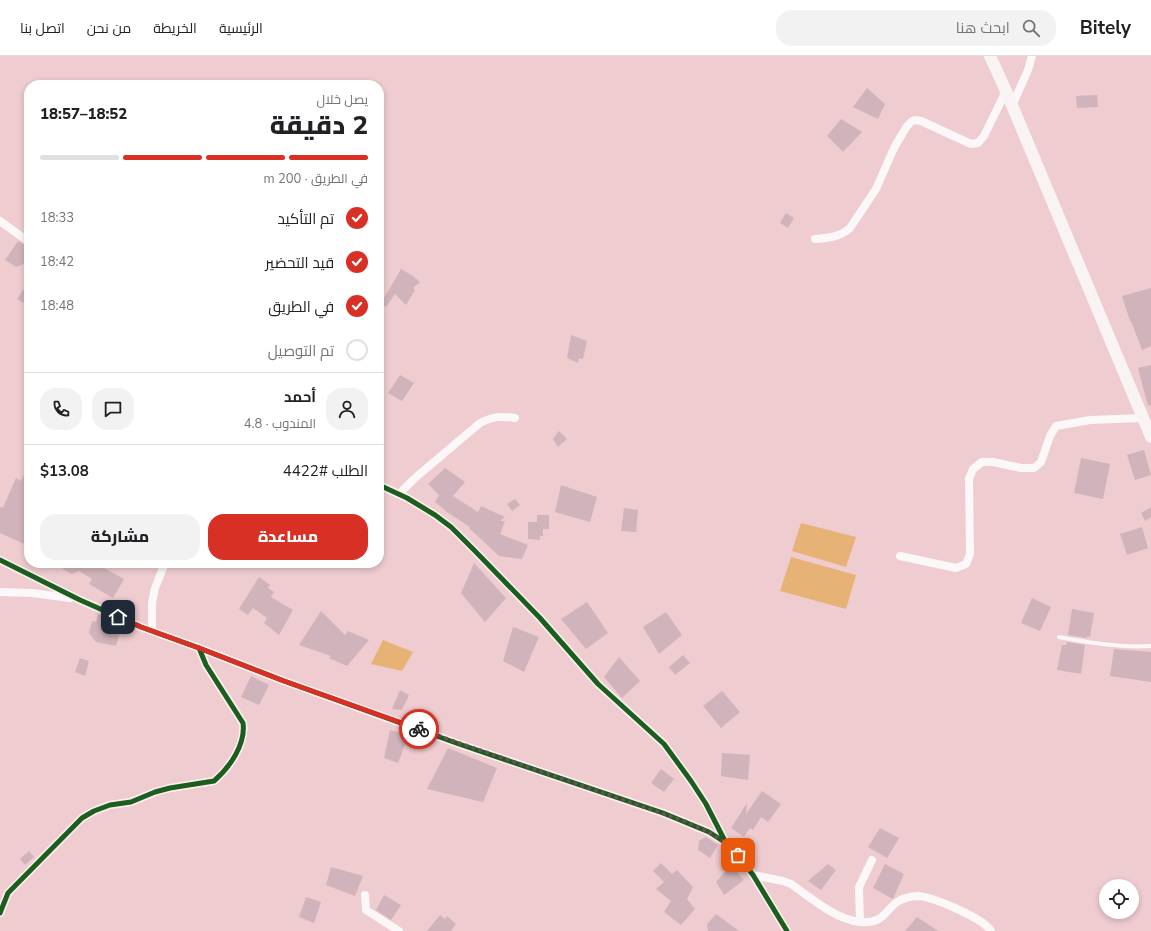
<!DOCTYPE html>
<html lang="ar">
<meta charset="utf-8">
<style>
body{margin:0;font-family:"Nunito Sans",Cairo,sans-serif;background:#f2f2f2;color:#202124;direction:rtl;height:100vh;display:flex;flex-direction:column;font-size:15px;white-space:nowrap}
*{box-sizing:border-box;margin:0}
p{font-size:13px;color:#757577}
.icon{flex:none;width:22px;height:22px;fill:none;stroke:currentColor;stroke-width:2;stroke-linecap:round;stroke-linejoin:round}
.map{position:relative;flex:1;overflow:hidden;direction:ltr}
.details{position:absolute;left:24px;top:24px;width:360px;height:488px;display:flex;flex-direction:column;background:#fff;border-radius:16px;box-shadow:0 2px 6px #0003;direction:rtl}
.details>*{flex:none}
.fabs{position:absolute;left:1099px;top:823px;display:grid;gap:8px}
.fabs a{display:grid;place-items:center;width:40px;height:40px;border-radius:50%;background:#fff;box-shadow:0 2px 6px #0003;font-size:20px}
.pin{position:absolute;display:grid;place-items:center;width:34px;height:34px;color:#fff;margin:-17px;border-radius:8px;box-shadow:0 2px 6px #0006}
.courier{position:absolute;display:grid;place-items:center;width:40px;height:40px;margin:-20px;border:3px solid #d93025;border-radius:50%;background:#fff;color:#222;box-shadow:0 1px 5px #0007}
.head em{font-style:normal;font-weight:800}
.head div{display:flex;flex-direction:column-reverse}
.head{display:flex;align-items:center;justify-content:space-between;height:68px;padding:0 16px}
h1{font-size:26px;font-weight:800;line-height:30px}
.bar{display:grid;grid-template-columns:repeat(4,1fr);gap:6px 4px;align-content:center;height:48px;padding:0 16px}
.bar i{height:5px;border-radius:3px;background:#e0e0e0}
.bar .active{background:#d93025}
.bar p{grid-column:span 4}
.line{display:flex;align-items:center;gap:10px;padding:0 16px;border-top:1px solid #e0e0e0}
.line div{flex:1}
.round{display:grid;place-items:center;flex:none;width:42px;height:42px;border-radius:16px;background:#f2f2f2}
ol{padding:0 16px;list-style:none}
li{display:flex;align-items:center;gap:12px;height:44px}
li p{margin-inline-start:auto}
li .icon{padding:4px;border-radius:50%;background:#d93025;color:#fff;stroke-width:4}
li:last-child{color:#757577}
li i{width:22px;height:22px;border:2px solid #e0e0e0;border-radius:50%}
.cta{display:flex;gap:8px;margin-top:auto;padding:8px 16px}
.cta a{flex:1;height:46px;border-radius:16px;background:#d93025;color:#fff;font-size:16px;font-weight:800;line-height:46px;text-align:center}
.cta a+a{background:#f2f2f2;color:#202124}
header{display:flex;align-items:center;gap:24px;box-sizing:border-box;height:56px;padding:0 20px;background:#fff;border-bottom:1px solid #e0e0e0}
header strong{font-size:19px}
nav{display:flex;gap:22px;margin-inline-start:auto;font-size:14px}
.search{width:280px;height:36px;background:#f2f2f2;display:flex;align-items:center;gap:10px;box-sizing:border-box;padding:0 14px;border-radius:16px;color:#757577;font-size:15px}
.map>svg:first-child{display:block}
.green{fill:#e7b275}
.building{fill:#d1b4bb}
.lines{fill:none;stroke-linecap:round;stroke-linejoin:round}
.service{stroke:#fcf7f8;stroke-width:4}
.minor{stroke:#fcf7f8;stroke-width:8}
.secondary{stroke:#f9f3f4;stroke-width:12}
.cycleway-casing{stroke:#fdeeee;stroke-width:8}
.cycleway{stroke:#1b5e20;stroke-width:5}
.done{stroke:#6c5053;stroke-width:4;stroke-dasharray:0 7.2}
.route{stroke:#d93025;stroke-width:5}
</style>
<header>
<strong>Bitely</strong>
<div class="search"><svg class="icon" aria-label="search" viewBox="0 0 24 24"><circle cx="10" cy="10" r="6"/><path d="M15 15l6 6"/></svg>ابحث هنا</div>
<nav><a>الرئيسية</a><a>الخريطة</a><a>من نحن</a><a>اتصل بنا</a></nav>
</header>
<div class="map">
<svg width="1151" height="875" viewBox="0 0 1151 875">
<rect width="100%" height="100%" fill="#eecccf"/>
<path class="green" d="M801 467 856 481 846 511 792 495Z
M791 501 856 519 846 553 780 535Z
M383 584 413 596 402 615 371 608Z"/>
<path class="building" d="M867 32 885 48 878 63 853 51Z
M1097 39 1098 51 1077 52 1076 40Z
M841 63 862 76 843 96 827 80Z
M786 157 794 162 788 172 780 167Z
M18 185 29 192V206L16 211 5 204Z
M401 213 413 220 420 226 413 232 415 234 406 249 395 238 386 251 381 247Z
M29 225V250L17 243Z
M1151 232V290L1142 294 1131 265H1130L1122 240Z
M571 279 587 285 583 303 579 302 578 307 567 302Z
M1151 309V349L1148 350 1138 312Z
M400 319 414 327 402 345 388 337Z
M559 375 567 383 558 391 553 383Z
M1144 394 1151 419 1135 424 1127 399Z
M1081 402 1110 408 1103 443 1074 437Z
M29 409V490L0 477V451L3 452 16 422 21 425Z
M445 412 465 426 453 440 478 456 481 450 505 461 500 465H505L500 478 528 489 522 503 499 500 469 472 470 471 447 456 435 446 439 439 428 428Z
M561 429 597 441 590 466 555 456Z
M515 443 520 449 512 455 507 448Z
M1151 451V461L1145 465 1141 457Z
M624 452 638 454 636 476 621 475Z
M537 459H549V473H543V480H540V484L528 483V466H537Z
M1142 471 1148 492 1127 499 1120 478Z
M66 507H95L124 523 113 542 89 528 92 523 79 515 72 518 63 513Z
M474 507 506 542 485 566 461 537Z
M259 521 270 529 268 532 274 536 271 541 293 554 279 579 264 567 267 562 253 552 248 559 239 553Z
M1032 542 1051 551 1040 575 1021 567Z
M587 546 608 577 586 593 561 563Z
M1072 553 1094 557 1090 581 1087 580V582L1068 579Z
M321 555 345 579 348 575 369 584 347 610 329 602 331 600 299 589Z
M666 556 682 579 659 598 643 571Z
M98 558 122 568 116 590 96 586 89 577 92 565 96 566Z
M513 571 539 581 524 616 503 605Z
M1067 586 1085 589 1081 618 1057 614 1062 589H1066Z
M1114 593 1151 596V626L1110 620Z
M683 599 690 607 675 619 669 611Z
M619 601 640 625 622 642 604 621Z
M80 602 89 605 85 620 75 616Z
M251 620 269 629 259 649 241 641Z
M400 634 409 639 402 654 392 653Z
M722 635 740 656 721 672 703 650Z
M390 674 409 679 398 707 384 702Z
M448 692 497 712 483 746 427 733Z
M722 697 750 699 748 724 721 720Z
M661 713 674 723 664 736 651 727Z
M762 735 781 748 768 766 761 761 753 774 750 772 744 781 731 772 747 747 746 758Z
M880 772 899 782 887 802 868 791Z
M706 781 718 789 710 802 698 794 699 785Z
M29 795 34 801 25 809 20 803Z
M661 807 672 818 677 814 693 831 687 843 695 853 681 869 664 856 671 845 656 833 664 826 653 815Z
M828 808 836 814 821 834 808 825Z
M885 808 904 818 893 843 873 832Z
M731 809 744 824 724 839 716 826Z
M331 811 363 820 355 840 326 829Z
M384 839 401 849 391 864 376 854Z
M306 841 321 846 314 867 299 861Z
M716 858 739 875H708L707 868Z
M440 859 445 863 447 860 456 868 451 875H427Z
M917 861 938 875H905Z"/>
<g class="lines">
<path class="service" d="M1059 581C1089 587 1120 592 1151 590"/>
<path class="minor" d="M1012 50 1028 14 1032 0
M0 165 29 186
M815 183C828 182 840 181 850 172L876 133 894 92 907 70 912 65 915 64 921 65 971 88 978 87 984 80 1006 35
M379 429 407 442 435 459 451 471 475 495 540 562 598 628 664 688 691 725 706 748 726 787
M399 438 415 422 480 367C494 360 500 360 515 362
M900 500 956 512 966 508 970 498 969 423 973 413 982 406H993L1021 412H1034L1041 406 1050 380 1056 370 1090 364 1143 362
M0 504 80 544 141 571 199 592 284 625 459 688 663 757 709 776 726 787 738 799 753 819 787 875
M0 536 32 537 70 542
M152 575V547L155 532 165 507
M753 819 783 825 791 828C811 842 835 863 860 866 889 869 885 847 906 842 909 841 914 840 918 840 933 841 983 862 991 875
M365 839 366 854 399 875
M0 857 8 837 82 762 94 755 110 749 131 746 155 736 170 732 214 725C230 711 246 688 243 667L206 609 199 592
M860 866 859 831 872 804"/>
<path class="secondary" d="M990 0 1006 35 1151 381"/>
<defs>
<path id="cycleway" d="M379 429 407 442 435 459 451 471 475 495 540 562 598 628 664 688 691 725 706 748 726 787
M0 504 80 544 141 571 199 592 284 625 459 688 663 757 709 776 726 787 738 799 753 819 787 875
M0 857 8 837 82 762 94 755 110 749 131 746 155 736 170 732 214 725C230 711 246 688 243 667L206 609 199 592"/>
</defs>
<use href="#cycleway" class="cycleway-casing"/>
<use href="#cycleway" class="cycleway"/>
</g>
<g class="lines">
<path class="done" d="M419 673 687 766C709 776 722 782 738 799"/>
<path class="route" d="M118 561 141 571 199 592 284 625 419 673"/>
</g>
</svg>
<div class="fabs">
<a><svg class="icon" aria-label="locate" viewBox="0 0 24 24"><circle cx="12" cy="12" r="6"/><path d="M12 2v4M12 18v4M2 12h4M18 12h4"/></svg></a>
</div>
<div class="pin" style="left:738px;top:799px;background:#ea580c"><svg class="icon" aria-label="bag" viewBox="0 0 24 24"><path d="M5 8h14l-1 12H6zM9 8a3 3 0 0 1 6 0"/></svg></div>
<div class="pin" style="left:118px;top:561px;background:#1f2937"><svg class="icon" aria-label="home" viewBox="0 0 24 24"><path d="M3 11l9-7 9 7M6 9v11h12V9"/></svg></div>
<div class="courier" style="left:419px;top:673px"><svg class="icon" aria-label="bike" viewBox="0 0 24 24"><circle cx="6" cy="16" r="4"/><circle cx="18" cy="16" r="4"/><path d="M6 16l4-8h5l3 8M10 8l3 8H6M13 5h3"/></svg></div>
<section class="details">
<div class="head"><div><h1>2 دقيقة</h1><p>يصل خلال</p></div><em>18:52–18:57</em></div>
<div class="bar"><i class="active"></i><i class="active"></i><i class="active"></i><i></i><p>في الطريق · 200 m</p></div>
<ol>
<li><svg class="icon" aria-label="check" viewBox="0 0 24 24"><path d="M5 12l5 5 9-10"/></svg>تم التأكيد<p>18:33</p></li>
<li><svg class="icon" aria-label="check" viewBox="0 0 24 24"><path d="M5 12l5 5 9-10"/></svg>قيد التحضير<p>18:42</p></li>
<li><svg class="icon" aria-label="check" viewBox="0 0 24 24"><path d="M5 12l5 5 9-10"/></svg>في الطريق<p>18:48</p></li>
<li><i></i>تم التوصيل</li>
</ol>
<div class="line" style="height:72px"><a class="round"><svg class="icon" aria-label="person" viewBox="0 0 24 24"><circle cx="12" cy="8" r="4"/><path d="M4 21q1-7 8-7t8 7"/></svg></a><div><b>أحمد</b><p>المندوب · 4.8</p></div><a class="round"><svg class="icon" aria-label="chat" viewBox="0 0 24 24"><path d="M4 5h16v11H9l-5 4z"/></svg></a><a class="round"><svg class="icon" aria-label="phone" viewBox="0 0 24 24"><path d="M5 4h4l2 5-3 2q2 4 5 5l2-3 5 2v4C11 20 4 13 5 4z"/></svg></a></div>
<div class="line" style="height:52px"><div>الطلب #4422</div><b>$13.08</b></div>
<div class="cta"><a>مساعدة</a><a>مشاركة</a></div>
</section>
</div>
